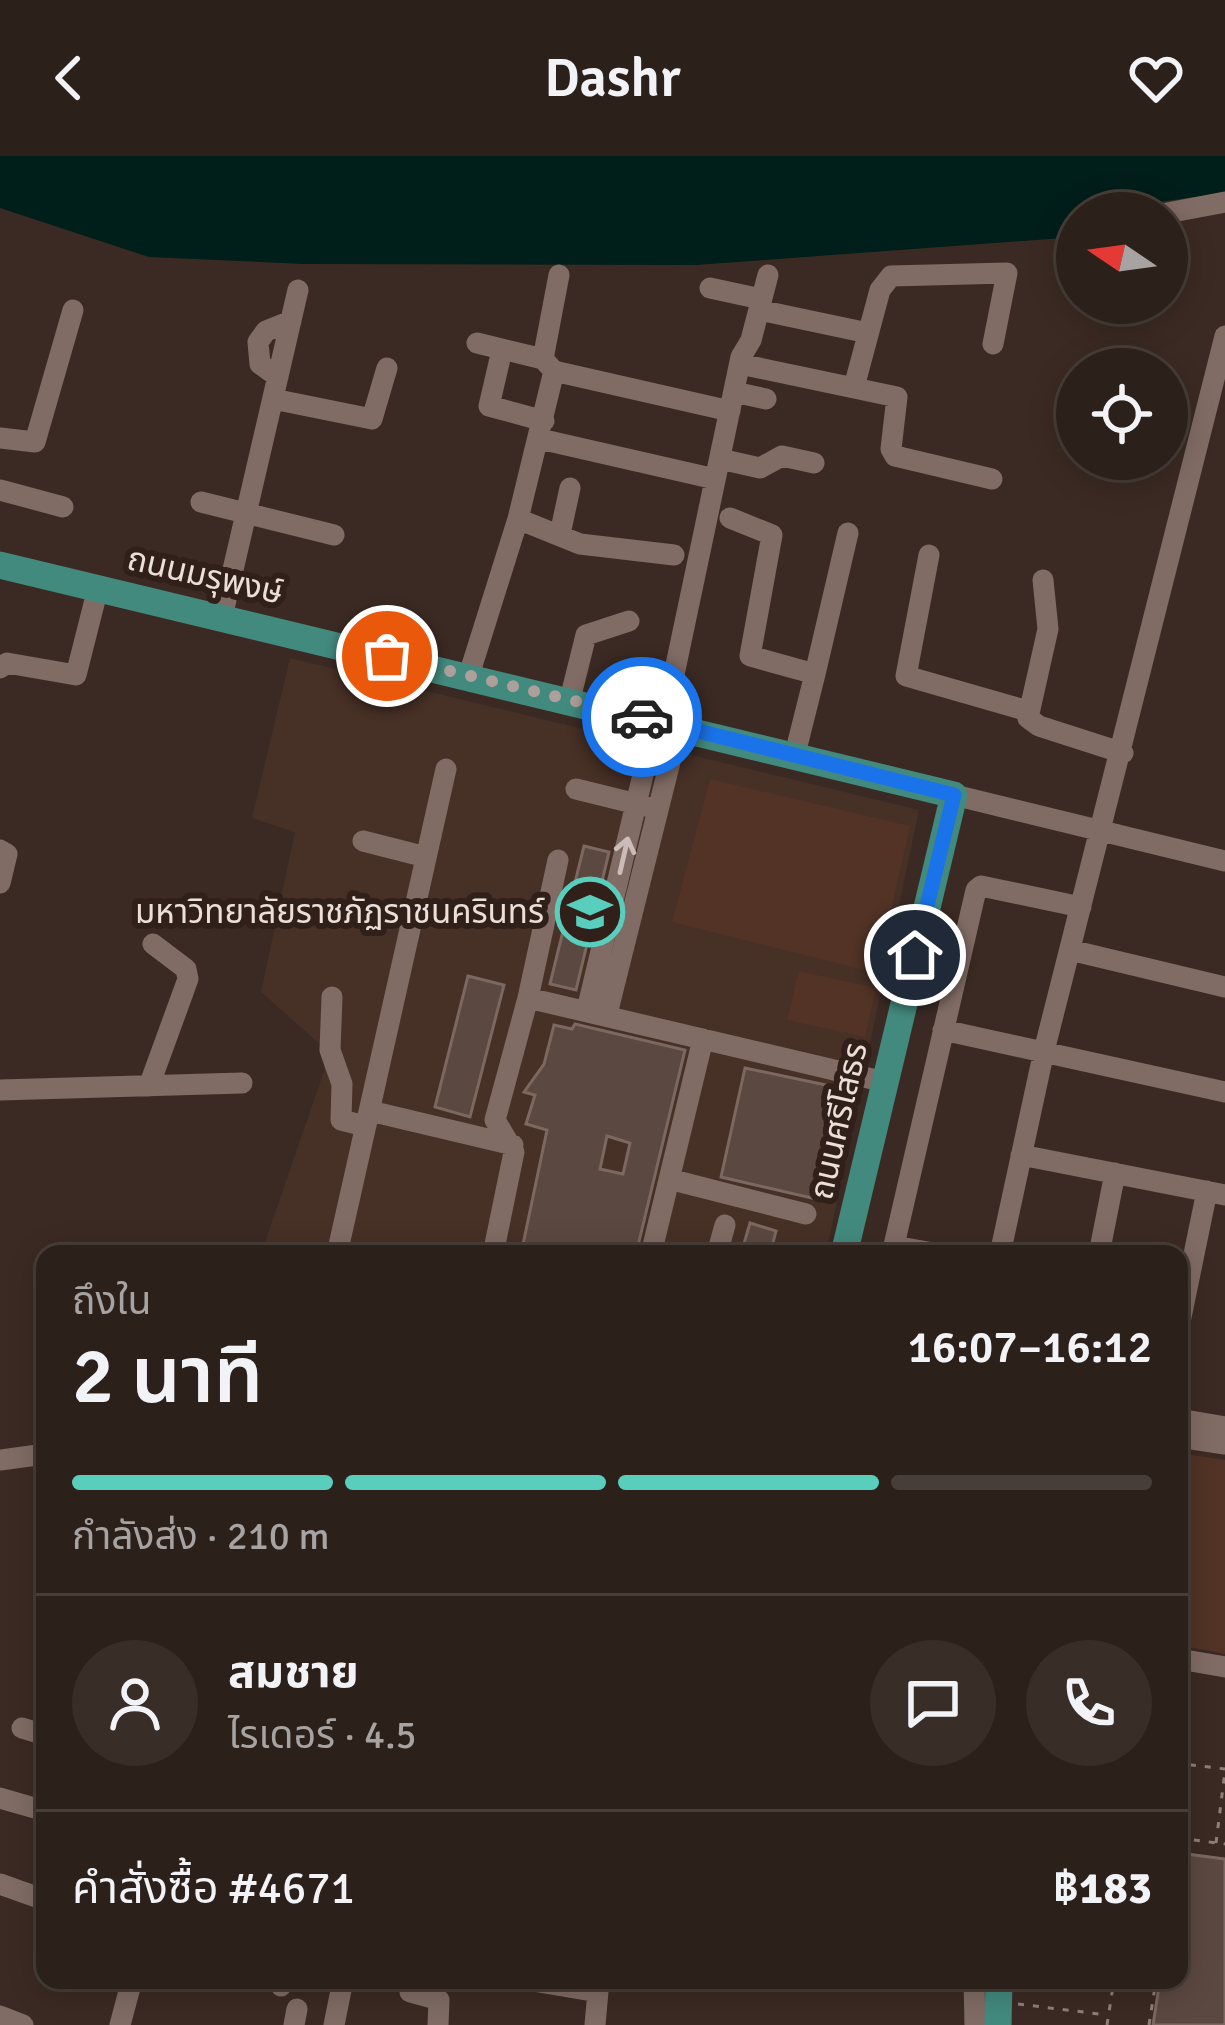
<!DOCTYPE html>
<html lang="th">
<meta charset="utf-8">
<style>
body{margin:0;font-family:Signika,"Noto Sans Thai",sans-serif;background:#382d27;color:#f1f3f6;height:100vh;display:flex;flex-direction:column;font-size:45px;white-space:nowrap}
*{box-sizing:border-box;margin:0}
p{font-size:39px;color:#a6a3a2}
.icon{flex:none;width:66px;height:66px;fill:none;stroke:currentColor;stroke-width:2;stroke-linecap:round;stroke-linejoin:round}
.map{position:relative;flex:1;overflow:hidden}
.side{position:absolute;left:36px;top:1089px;width:1152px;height:744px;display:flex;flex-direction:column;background:#2c201a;border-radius:24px;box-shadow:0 6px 30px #0003,0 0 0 3px #483e39}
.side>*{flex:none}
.needle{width:78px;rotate:283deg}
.tools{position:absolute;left:1056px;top:36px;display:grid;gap:24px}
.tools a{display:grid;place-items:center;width:132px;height:132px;border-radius:50%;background:#2c201a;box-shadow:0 6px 30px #0003,0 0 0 3px #483e39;font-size:60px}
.pin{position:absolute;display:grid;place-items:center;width:102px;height:102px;color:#fff;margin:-51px;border:6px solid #fff;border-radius:50%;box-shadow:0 3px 12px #0007}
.courier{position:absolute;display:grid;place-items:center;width:120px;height:120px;margin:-60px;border:9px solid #1a73e8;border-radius:50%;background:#fff;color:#222;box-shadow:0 3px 15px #0007}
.headline em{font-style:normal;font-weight:600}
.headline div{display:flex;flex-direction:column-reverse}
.headline{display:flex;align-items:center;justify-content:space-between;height:204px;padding:0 36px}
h1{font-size:78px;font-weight:600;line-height:90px}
.bar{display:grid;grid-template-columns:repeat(4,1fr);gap:18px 12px;align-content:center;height:144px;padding:0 36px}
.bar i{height:15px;border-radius:9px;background:#483e39}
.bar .selected{background:#5acebd}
.bar p{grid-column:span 4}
.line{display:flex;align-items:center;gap:30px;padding:0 36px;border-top:3px solid #483e39}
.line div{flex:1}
.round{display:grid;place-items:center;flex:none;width:126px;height:126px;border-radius:63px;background:#382d27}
header{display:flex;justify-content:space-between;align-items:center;height:156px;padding:0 36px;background:#2c201a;font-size:54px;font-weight:600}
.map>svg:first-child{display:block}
.built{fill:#473026}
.green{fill:#523326}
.water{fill:#001e1a}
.building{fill:#5b4841;stroke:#7c6860;stroke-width:3;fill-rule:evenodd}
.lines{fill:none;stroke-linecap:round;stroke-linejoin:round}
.path{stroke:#8e7f79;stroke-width:3;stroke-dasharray:6 9;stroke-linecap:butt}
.minor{stroke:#806c64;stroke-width:21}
.major{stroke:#438a7e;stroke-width:27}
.oneway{stroke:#cbbcb7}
.done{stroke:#ada09a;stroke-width:12;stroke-dasharray:0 21.6}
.route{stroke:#1a73e8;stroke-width:15}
.labels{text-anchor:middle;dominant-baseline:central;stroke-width:12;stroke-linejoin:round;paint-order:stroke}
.street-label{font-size:33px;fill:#ebdfda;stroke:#31201a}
.poi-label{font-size:33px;fill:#ebdfda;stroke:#31201a;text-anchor:end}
</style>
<header><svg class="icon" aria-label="back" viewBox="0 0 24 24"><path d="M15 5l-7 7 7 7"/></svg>Dashr<svg class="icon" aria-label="heart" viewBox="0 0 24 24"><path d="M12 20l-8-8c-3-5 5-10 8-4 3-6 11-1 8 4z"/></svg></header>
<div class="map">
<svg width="1225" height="1869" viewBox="0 0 1225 1869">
<rect width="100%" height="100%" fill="#3b2a23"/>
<path class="built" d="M290 502 919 654 826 1098H261L324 915 321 889 261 836 295 676 252 662Z"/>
<path class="green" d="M710 623 910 670 877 817 672 766Z
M799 815 876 832 865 881 787 864Z
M1179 1297 1225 1304V1498L1179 1489Z"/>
<path class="water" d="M0 0H1225V37L1077 57 1076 81 696 109 303 108 149 101 0 52Z"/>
<path class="building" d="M584 690 609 696 576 834 550 828Z
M468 820 504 829 470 961 435 951Z
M575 868 685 894 636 1098H521L547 974 526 968 535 939 524 936 544 908 554 869 572 873ZM607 980 630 987 623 1018 600 1013Z
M745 912 840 932 816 1043 721 1021Z
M750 1067 776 1075 770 1098H741Z
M1179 1697 1225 1703V1869H1153L1160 1824H1179Z"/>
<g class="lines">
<path class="path" d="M1179 1615 1183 1608 1225 1613
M1179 1682 1225 1688
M1216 1687 1225 1615
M1018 1848 1107 1859
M1107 1869 1114 1824
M1149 1869 1156 1824"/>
<path class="minor" d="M1167 57 1225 46
M710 132 761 143
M759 154 868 177
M477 187 543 203
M502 194 489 250 544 265
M740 208 897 241 891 293 895 300 992 323
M554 215 730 255
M278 221 260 208 258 186 266 175 291 165
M854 231 880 134 891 120 1007 117 993 188
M734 236 766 243
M273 243 372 263 387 212
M0 282 35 286 73 154
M540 283 715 323
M720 303 760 312 782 300 814 307
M0 334 63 351
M201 346 334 379
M730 362 772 379 750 500 815 518 795 598
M518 363 580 388 674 399
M560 378 570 332
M929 399 906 520 1028 555
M1043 424 1048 473 1028 562 1039 570 1123 597
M222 461 298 134
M0 512 7 507 76 519 98 432
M815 518 848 377
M469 519 518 363 554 215 543 203 559 119
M570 543 586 479 629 465
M664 566 741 201 751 184 768 119
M576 633 645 650
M954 639 1225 705
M363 685 426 701
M0 694 7 698 0 727
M1070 794 1225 831
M332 841 330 894 342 928 341 964 365 970
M528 842 558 704
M587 854 656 564
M607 858 679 570
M943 874 1225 936
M149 930 188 823 186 813 153 788
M0 934 242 927
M370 955 513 989
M1021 999 1225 1039
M669 1023 806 1058
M894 1090 939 1098
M337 1098 446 613
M493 1098 514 996 495 964 528 842 885 926
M651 1098 703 883
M717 1098 725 1069
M892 1098 976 734 981 730 1081 751
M1000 1098 1044 895 1225 180
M1099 1098 1115 1017
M1179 1171 1207 1035
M1179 1263 1225 1271
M1179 1281 1225 1288
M0 1304 45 1298
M1179 1503 1225 1511
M22 1572 45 1579
M0 1642 45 1655
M0 1728 45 1744
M527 1824 598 1836
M974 1824 975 1869
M281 1830 283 1824
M410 1836 439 1844 438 1869
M0 1860 23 1869
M120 1869 132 1824
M294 1869 297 1853
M334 1869 343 1824
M595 1869 599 1824"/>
<path class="major" d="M0 409 954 639 844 1098
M998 1869 999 1824"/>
</g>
<defs><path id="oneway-shaft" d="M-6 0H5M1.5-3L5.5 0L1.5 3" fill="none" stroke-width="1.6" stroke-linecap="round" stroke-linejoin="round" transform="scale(3)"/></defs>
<use class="oneway" href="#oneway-shaft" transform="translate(624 699) rotate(-77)"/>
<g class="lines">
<path class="done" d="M387 500 642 561"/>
<path class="route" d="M642 561 954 639 915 799"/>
</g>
<defs>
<symbol id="university-ring" viewBox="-11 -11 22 22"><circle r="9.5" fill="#31201a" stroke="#5acebd" stroke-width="1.5"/><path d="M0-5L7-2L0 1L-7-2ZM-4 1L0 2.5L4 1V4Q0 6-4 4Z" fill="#5acebd"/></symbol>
</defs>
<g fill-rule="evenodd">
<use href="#university-ring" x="552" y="718" width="76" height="76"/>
</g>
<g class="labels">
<g class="street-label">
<text transform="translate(205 420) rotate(13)">ถนนมรุพงษ์</text>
<text transform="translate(839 965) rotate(-77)">ถนนศรีโสธร</text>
</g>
<g class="poi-label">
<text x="544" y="756">มหาวิทยาลัยราชภัฏราชนครินทร์</text>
</g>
</g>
</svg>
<div class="tools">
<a><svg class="needle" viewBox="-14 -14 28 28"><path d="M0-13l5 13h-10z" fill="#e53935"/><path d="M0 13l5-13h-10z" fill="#a6a3a2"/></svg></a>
<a><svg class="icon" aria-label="locate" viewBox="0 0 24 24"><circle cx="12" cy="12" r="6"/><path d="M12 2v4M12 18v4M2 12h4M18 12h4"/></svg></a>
</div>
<div class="pin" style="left:387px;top:500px;background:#ea580c"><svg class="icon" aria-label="bag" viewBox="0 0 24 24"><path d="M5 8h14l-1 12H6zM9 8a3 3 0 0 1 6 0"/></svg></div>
<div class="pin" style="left:915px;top:799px;background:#1f2937"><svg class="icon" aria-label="home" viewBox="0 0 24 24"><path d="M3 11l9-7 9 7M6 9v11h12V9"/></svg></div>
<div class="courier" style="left:642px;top:561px"><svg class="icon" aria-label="car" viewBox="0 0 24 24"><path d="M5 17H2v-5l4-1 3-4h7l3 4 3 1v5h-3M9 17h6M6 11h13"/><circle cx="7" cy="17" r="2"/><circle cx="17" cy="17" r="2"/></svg></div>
<section class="side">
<div class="headline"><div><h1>2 นาที</h1><p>ถึงใน</p></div><em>16:07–16:12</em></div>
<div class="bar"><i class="selected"></i><i class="selected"></i><i class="selected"></i><i></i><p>กำลังส่ง · 210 m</p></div>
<div class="line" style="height:216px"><a class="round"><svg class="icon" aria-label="person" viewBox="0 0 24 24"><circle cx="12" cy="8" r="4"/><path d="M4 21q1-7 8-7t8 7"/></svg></a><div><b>สมชาย</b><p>ไรเดอร์ · 4.5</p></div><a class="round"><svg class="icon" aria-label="chat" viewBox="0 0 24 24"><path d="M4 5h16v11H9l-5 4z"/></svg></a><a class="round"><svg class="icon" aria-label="phone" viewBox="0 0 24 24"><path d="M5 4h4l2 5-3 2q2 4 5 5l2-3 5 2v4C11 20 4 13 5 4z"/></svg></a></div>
<div class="line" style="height:156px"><div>คำสั่งซื้อ #4671</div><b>฿183</b></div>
</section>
</div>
